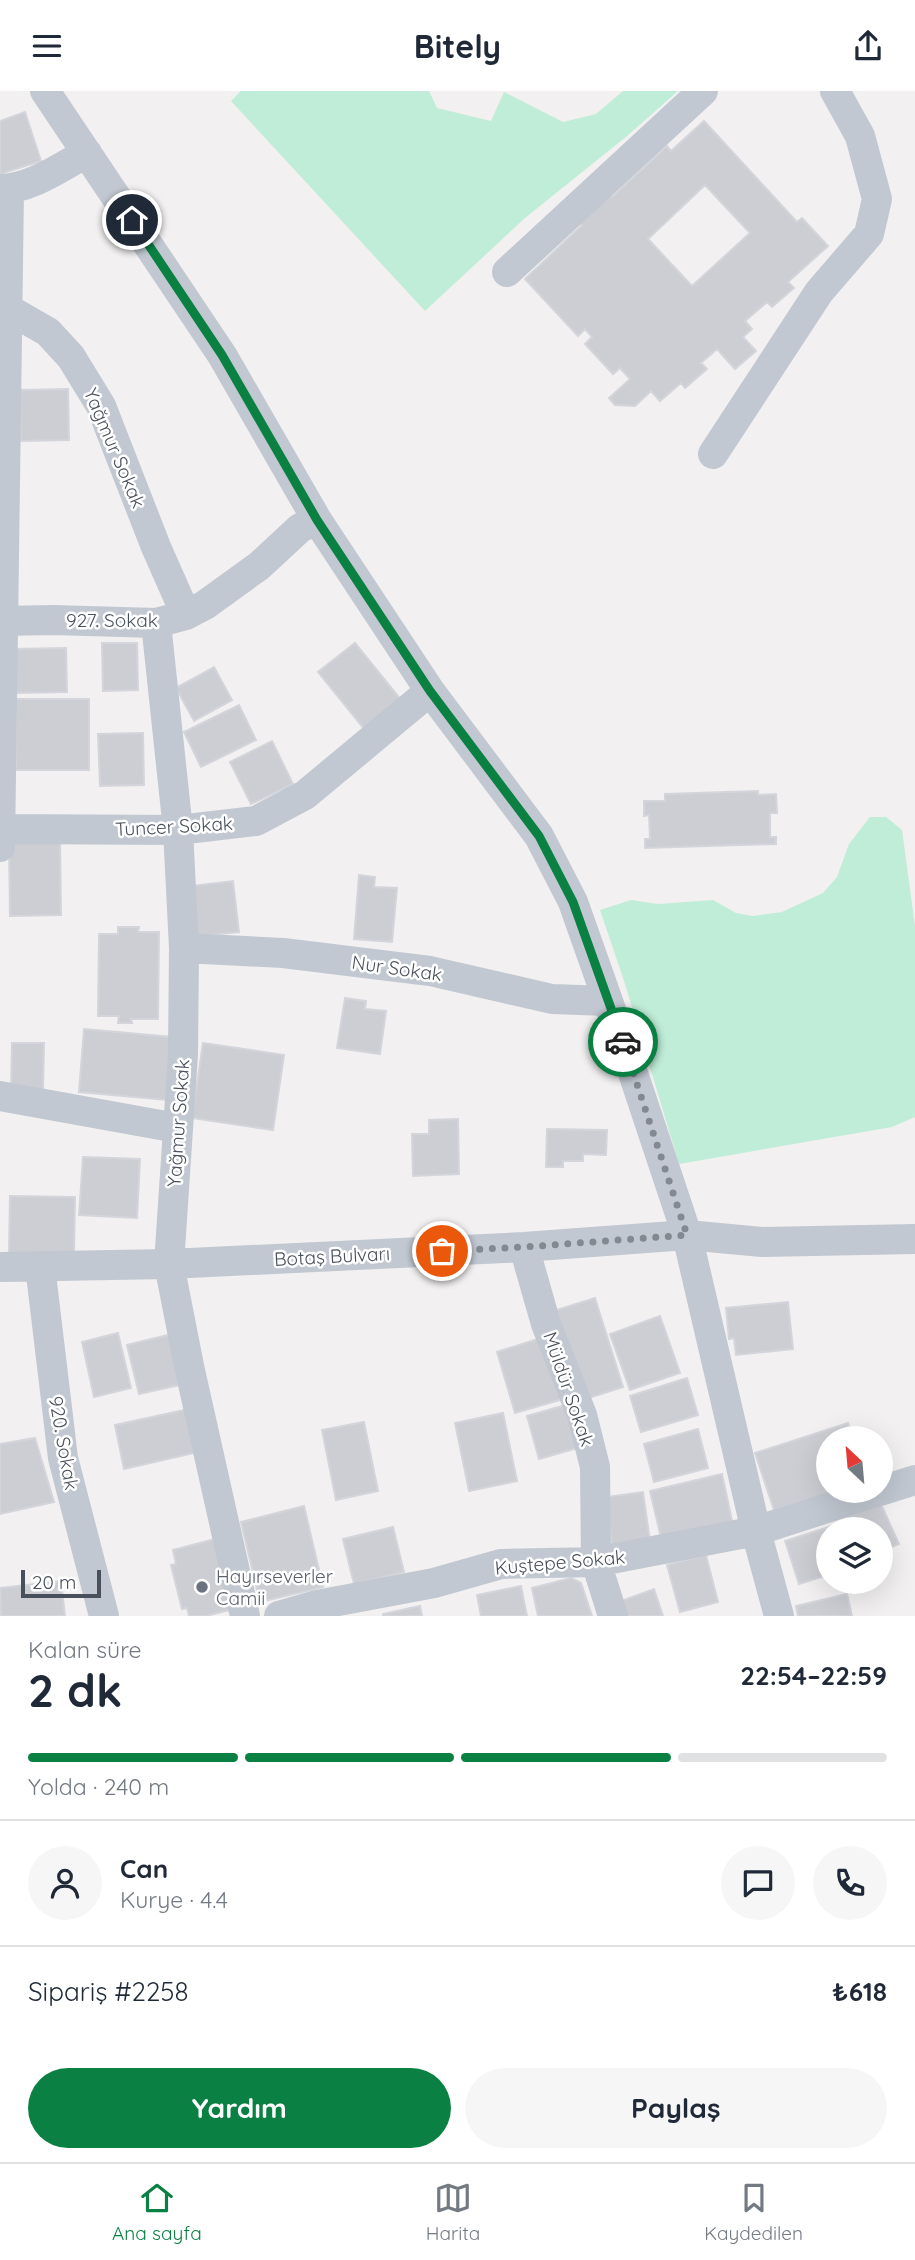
<!DOCTYPE html>
<html lang="tr">
<meta charset="utf-8">
<style>
body{margin:0;font-family:Quicksand,sans-serif;background:#f6f6f7;color:#1f2937;height:100vh;display:flex;flex-direction:column;font-size:26px;white-space:nowrap}
*{box-sizing:border-box;margin:0}
p{font-size:23px;color:#747a83}
.icon{flex:none;width:38px;height:38px;fill:none;stroke:currentColor;stroke-width:2;stroke-linecap:round;stroke-linejoin:round}
.map{position:relative;height:1525px;overflow:hidden}
.side{display:flex;flex-direction:column;background:#fff;flex:1}
.side>*{flex:none}
.needle{width:46px;rotate:334deg}
.controls{position:absolute;left:816px;top:1335px;display:grid;gap:14px}
.controls a{display:grid;place-items:center;width:77px;height:77px;border-radius:50%;background:#fff;box-shadow:0 7px 28px #0002;font-size:35px}
.scale{position:absolute;left:21px;bottom:18px;width:80px;box-sizing:border-box;padding-left:7px;border:4px solid #48505c;border-top:0;font-size:19px;line-height:24px;white-space:nowrap;color:#48505c;-webkit-text-stroke:5px #fff;paint-order:stroke}
.pin{position:absolute;display:grid;place-items:center;width:60px;height:60px;color:#fff;margin:-30px;border:4px solid #fff;border-radius:50%;box-shadow:0 2px 7px #0007}
.courier{position:absolute;display:grid;place-items:center;width:70px;height:70px;margin:-35px;border:5px solid #0b8043;border-radius:50%;background:#fff;color:#222;box-shadow:0 2px 9px #0007}
.overview em{font-style:normal;font-weight:700}
.overview div{display:flex;flex-direction:column-reverse}
.overview{display:flex;align-items:center;justify-content:space-between;height:119px;padding:0 28px}
h1{font-size:46px;font-weight:700;line-height:52px}
.bar{display:grid;grid-template-columns:repeat(4,1fr);gap:10px 7px;align-content:center;height:84px;padding:0 28px}
.bar i{height:9px;border-radius:5px;background:#e0e1e3}
.bar .current{background:#0b8043}
.bar p{grid-column:span 4}
.line{display:flex;align-items:center;gap:18px;padding:0 28px;border-top:2px solid #e0e1e3}
.line div{flex:1}
.round{display:grid;place-items:center;flex:none;width:74px;height:74px;border-radius:37px;background:#f6f6f7}
.button{display:flex;gap:14px;margin-top:auto;padding:14px 28px}
.button a{flex:1;height:80px;border-radius:42px;background:#0b8043;color:#fff;font-size:28px;font-weight:700;line-height:80px;text-align:center}
.button a+a{background:#f6f6f7;color:#1f2937}
header{display:flex;justify-content:space-between;align-items:center;height:91px;padding:0 28px;background:#fff;font-size:32px;font-weight:700}
.dock{display:flex;justify-content:space-around;align-items:center;height:98px;border-top:2px solid #e0e1e3;background:#fff;font-size:19px;color:#747a83}
.dock a{display:grid;justify-items:center;gap:4px}
.dock .current{color:#0b8043}
.map>svg:first-child{display:block}
.green{fill:#c0edd8}
.building{fill:#cdced4;stroke:#d4d5db;stroke-width:2;fill-rule:evenodd}
.lines{fill:none;stroke-linecap:round;stroke-linejoin:round}
.minor{stroke:#c1c8d1;stroke-width:30}
.done{stroke:#848890;stroke-width:7;stroke-dasharray:0 12.6}
.route{stroke:#0b8043;stroke-width:9}
.worship-dot{fill:#6b7280;stroke:#fff;stroke-width:2.5}
.labels{text-anchor:middle;dominant-baseline:central;stroke-width:5;stroke-linejoin:round;paint-order:stroke}
.street-label{font-size:19px;fill:#48505c;stroke:#fff}
.worship-label{font-size:19px;fill:#5b616d;stroke:#fff;text-anchor:start}
</style>
<header><svg class="icon" aria-label="menu" viewBox="0 0 24 24"><path d="M4 6h16M4 12h16M4 18h16"/></svg>Bitely<svg class="icon" aria-label="share" viewBox="0 0 24 24"><path d="M12 15V3M7 8l5-5 5 5M5 13v7h14v-7"/></svg></header>
<div class="map">
<svg width="915" height="1525" viewBox="0 0 915 1525">
<rect width="100%" height="100%" fill="#f2f0f0"/>
<path class="green" d="M241 0H429L437 17 491 30 504 1 563 31 596 23 623 0H678L627 45 525 127 425 220 231 10Z
M870 726H886L902 739 915 835V1026L892 1036 679 1073 625 893 600 819 631 809 658 813 713 809 736 822 753 825 782 821 823 802 837 786 849 753Z"/>
<path class="building" d="M25 21 41 70 0 83V30Z
M704 30 797 131 802 127 828 155 788 191 794 197 772 216 767 211 745 230 752 238 743 246 756 260 735 278 717 258 701 272 707 278 685 297 681 292 660 310 651 300 635 315 615 314 609 307 630 288 620 277 613 283 585 253 592 246 585 238 578 245 525 188 582 134 578 130 608 103 612 106 667 55 671 60ZM705 94 750 142 692 195 648 148Z
M68 298 69 349 21 350 20 299Z
M102 552H137L138 599 103 600Z
M355 552 402 610 365 639 318 581Z
M66 557 67 601 14 602 13 558Z
M214 576 232 609 194 630 176 597Z
M16 608H89V679H16Z
M239 614 256 649 201 676 184 641Z
M143 642 144 694 100 695 98 643Z
M272 650 293 693 251 713 230 671Z
M758 700V704L776 703 777 722H770V746H776V753L645 757V748H650L649 724 644 725V710H665V703Z
M60 748 61 824 10 825 9 749Z
M359 784 375 786 374 796 397 797 392 851 354 848Z
M233 790 239 841 197 845 191 795Z
M118 836H139L138 841H159L158 928H131L132 932H118L119 925H98L99 843H118Z
M345 907 366 910 365 918 386 920 380 963 337 957Z
M84 938 172 946 167 1009 79 1001Z
M12 952H44L43 998 11 997Z
M203 952 284 964 273 1039 192 1027Z
M458 1028 459 1083 413 1085 412 1043H429V1029Z
M547 1038 607 1039 606 1064 583 1063V1070H563V1076H546Z
M83 1066 140 1068 137 1127 79 1124Z
M10 1105 75 1106 74 1163 9 1162Z
M595 1207 623 1296 582 1309 554 1220Z
M788 1211 793 1258 736 1264 734 1247 729 1248 726 1217Z
M660 1225 680 1282 630 1299 610 1243Z
M118 1242 131 1297 94 1306 82 1251Z
M172 1243 184 1293 139 1303 127 1254Z
M544 1246 563 1308 515 1322 497 1261Z
M687 1287 698 1324 641 1341 630 1305Z
M569 1313 581 1356 539 1368 527 1325Z
M189 1318 198 1361 124 1378 115 1334Z
M503 1322 517 1390 469 1400 455 1332Z
M364 1331 378 1400 336 1409 322 1339Z
M848 1332 853 1348H828V1400H834L774 1419 755 1362Z
M698 1338 708 1377 654 1391 644 1353Z
M35 1347 54 1411 0 1423V1353Z
M722 1383 733 1434 662 1451 650 1400Z
M643 1401 650 1450 612 1455 606 1406Z
M880 1411 899 1453 880 1461V1438H852L847 1427Z
M304 1415 323 1496 260 1511 241 1431Z
M841 1432 844 1438H828V1484L799 1493 785 1450Z
M393 1436 404 1481 354 1493 343 1448Z
M215 1448 233 1518 206 1525H189L187 1517 182 1518 171 1474 176 1473 173 1459Z
M706 1464 718 1511 680 1521 667 1474Z
M571 1487 581 1492 592 1525H538L532 1497Z
M61 1490 65 1525H1L0 1497Z
M521 1495 527 1525H481L477 1504Z
M654 1498 663 1525H626L621 1510Z
M847 1503 852 1525H798L796 1515Z
M420 1515 422 1525H383V1523Z"/>
<g class="lines">
<path class="minor" d="M45 0 222 264 317 429 430 600 539 745 573 811 626 961 687 1144 756 1440 779 1525
M0 98C31 98 60 76 87 62
M507 181 703 0
M8 218 48 241 71 266 101 315 156 456 186 524
M713 363 819 201 869 143 877 108 860 45 835 0
M0 530 53 529 156 532 186 524 205 514 259 475 300 437 317 429
M156 532 178 739 184 857 183 963 169 1173 189 1275 245 1525
M0 738 178 739 256 730 305 704 430 600
M0 756 9 98
M184 857 283 862 430 880 552 908 607 910
M0 1005 177 1037
M524 1156 546 1233 582 1324 595 1376 596 1471 613 1525
M40 1175 63 1367 104 1525
M0 1176 169 1173 524 1156 687 1144 762 1151 915 1148
M880 1400 915 1389
M279 1525 317 1514 434 1492 501 1473 596 1471 756 1440 879 1400"/>
</g>
<g class="lines">
<path class="done" d="M442 1160 524 1156 687 1144 623 951"/>
<path class="route" d="M132 129 222 264 317 429 430 600 539 745 573 811 623 951"/>
</g>
<circle class="worship-dot" cx="202" cy="1496" r="7"/>
<g class="labels">
<g class="street-label">
<text transform="translate(115 357) rotate(67)">Yağmur Sokak</text>
<text x="112" y="529">927. Sokak</text>
<text transform="translate(174 735) rotate(-3)">Tuncer Sokak</text>
<text transform="translate(397 877) rotate(8)">Nur Sokak</text>
<text transform="translate(178 1032) rotate(-86)">Yağmur Sokak</text>
<text transform="translate(332 1165) rotate(-3)">Botaş Bulvarı</text>
<text transform="translate(569 1298) rotate(71)">Müldür Sokak</text>
<text transform="translate(64 1352) rotate(80)">920. Sokak</text>
<text transform="translate(560 1471) rotate(-5)">Kuştepe Sokak</text>
</g>
<g class="worship-label">
<text x="216" y="1485">Hayırseverler<tspan x="216" dy="22">Camii</tspan></text>
</g>
</g>
</svg>
<div class="controls">
<a><svg class="needle" viewBox="-14 -14 28 28"><path d="M0-13l5 13h-10z" fill="#e53935"/><path d="M0 13l5-13h-10z" fill="#747a83"/></svg></a>
<a><svg class="icon" aria-label="layers" viewBox="0 0 24 24"><path d="M12 4l9 5-9 5-9-5zM3 14l9 5 9-5"/></svg></a>
</div>
<div class="scale">20 m</div>
<div class="pin" style="left:442px;top:1160px;background:#ea580c"><svg class="icon" aria-label="bag" viewBox="0 0 24 24"><path d="M5 8h14l-1 12H6zM9 8a3 3 0 0 1 6 0"/></svg></div>
<div class="pin" style="left:132px;top:129px;background:#1f2937"><svg class="icon" aria-label="home" viewBox="0 0 24 24"><path d="M3 11l9-7 9 7M6 9v11h12V9"/></svg></div>
<div class="courier" style="left:623px;top:951px"><svg class="icon" aria-label="car" viewBox="0 0 24 24"><path d="M5 17H2v-5l4-1 3-4h7l3 4 3 1v5h-3M9 17h6M6 11h13"/><circle cx="7" cy="17" r="2"/><circle cx="17" cy="17" r="2"/></svg></div>
</div>
<section class="side">
<div class="overview"><div><h1>2 dk</h1><p>Kalan süre</p></div><em>22:54–22:59</em></div>
<div class="bar"><i class="current"></i><i class="current"></i><i class="current"></i><i></i><p>Yolda · 240 m</p></div>
<div class="line" style="height:126px"><a class="round"><svg class="icon" aria-label="person" viewBox="0 0 24 24"><circle cx="12" cy="8" r="4"/><path d="M4 21q1-7 8-7t8 7"/></svg></a><div><b>Can</b><p>Kurye · 4.4</p></div><a class="round"><svg class="icon" aria-label="chat" viewBox="0 0 24 24"><path d="M4 5h16v11H9l-5 4z"/></svg></a><a class="round"><svg class="icon" aria-label="phone" viewBox="0 0 24 24"><path d="M5 4h4l2 5-3 2q2 4 5 5l2-3 5 2v4C11 20 4 13 5 4z"/></svg></a></div>
<div class="line" style="height:91px"><div>Sipariş #2258</div><b>₺618</b></div>
<div class="button"><a>Yardım</a><a>Paylaş</a></div>
</section>
<nav class="dock">
<a class="current"><svg class="icon" aria-label="home" viewBox="0 0 24 24"><path d="M3 11l9-7 9 7M6 9v11h12V9"/></svg>Ana sayfa</a>
<a><svg class="icon" aria-label="map" viewBox="0 0 24 24"><path d="M3 6l6-2 6 2 6-2v14l-6 2-6-2-6 2zM9 4v14M15 6v14"/></svg>Harita</a>
<a><svg class="icon" aria-label="saved" viewBox="0 0 24 24"><path d="M7 4h10v16l-5-4-5 4z"/></svg>Kaydedilen</a>
</nav>
